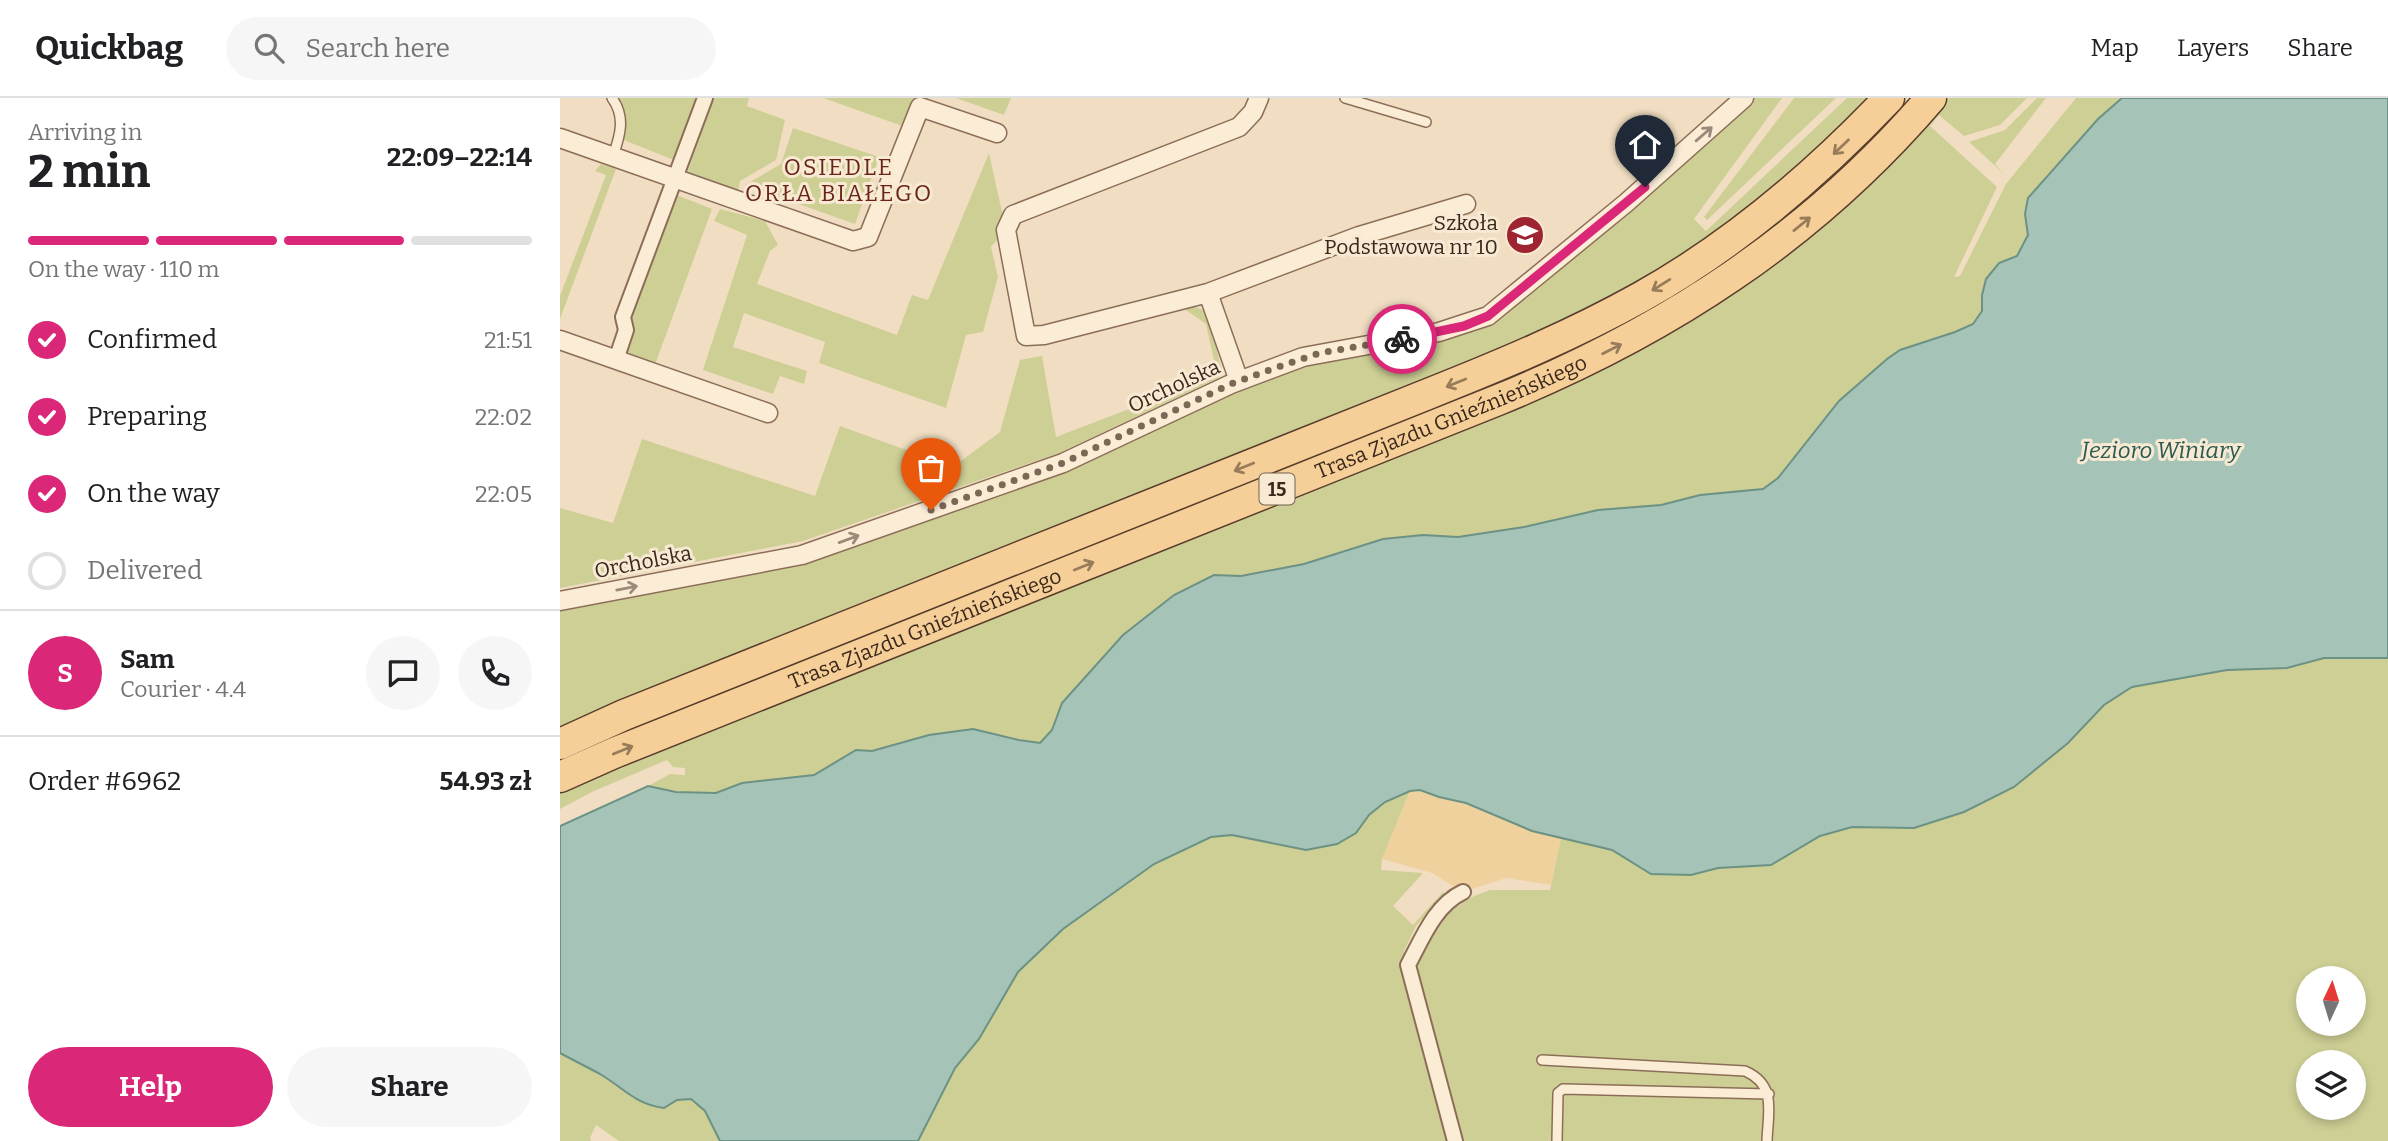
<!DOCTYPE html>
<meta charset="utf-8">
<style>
body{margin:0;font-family:Bitter,serif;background:#f6f6f6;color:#202124;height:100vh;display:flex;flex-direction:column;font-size:26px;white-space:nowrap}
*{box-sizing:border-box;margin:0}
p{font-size:23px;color:#757577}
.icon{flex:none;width:38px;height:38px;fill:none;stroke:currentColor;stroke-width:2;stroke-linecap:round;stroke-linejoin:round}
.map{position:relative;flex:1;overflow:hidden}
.sheet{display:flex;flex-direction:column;background:#fff;width:560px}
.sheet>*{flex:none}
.needle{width:46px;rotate:4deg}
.fabs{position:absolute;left:1736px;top:868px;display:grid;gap:14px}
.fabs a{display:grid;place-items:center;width:70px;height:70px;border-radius:50%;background:#fff;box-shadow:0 4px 10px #0003;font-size:35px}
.pin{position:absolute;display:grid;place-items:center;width:60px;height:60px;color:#fff;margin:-72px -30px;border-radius:50% 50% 50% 0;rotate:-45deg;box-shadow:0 0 7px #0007}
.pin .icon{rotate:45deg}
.courier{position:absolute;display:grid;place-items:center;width:70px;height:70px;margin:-35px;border:5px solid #db2777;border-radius:50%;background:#fff;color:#222;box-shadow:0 2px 9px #0007}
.head em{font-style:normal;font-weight:700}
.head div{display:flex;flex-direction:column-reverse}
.head{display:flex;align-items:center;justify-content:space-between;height:119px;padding:0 28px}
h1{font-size:46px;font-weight:700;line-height:52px}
.bar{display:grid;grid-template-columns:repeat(4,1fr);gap:10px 7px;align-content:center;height:84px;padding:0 28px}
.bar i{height:9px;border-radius:5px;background:#e0e0e0}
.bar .active{background:#db2777}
.bar p{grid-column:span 4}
.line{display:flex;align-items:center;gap:18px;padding:0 28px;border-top:2px solid #e0e0e0}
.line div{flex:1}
.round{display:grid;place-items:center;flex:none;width:74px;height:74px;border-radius:37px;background:#f6f6f6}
ol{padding:0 28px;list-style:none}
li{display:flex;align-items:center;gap:21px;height:77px}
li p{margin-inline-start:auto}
li .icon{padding:7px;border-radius:50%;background:#db2777;color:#fff;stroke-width:4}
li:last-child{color:#757577}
li i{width:38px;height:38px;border:4px solid #e0e0e0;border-radius:50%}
.primary-button{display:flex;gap:14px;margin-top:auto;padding:14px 28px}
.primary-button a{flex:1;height:80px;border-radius:42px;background:#db2777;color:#fff;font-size:28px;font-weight:700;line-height:80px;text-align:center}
.primary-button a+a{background:#f6f6f6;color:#202124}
header{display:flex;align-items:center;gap:42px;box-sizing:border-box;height:98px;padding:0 35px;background:#fff;border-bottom:2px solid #e0e0e0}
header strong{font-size:33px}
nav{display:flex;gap:38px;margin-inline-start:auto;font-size:24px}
.search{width:490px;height:63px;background:#f6f6f6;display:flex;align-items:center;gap:18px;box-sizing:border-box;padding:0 24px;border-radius:38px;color:#757577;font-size:26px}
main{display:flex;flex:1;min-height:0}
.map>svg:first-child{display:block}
.green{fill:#cecf95;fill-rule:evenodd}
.sand{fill:#eed19d}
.water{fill:#a5c3b7;stroke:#6b9284;stroke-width:2}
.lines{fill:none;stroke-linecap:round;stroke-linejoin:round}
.service-casing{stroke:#8c6e58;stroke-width:12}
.pedestrian-casing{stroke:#8c6e58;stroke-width:18}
.minor-casing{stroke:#8c6e58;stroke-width:21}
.primary-casing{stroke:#593d2c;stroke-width:33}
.service{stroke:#fbecd6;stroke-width:9}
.pedestrian{stroke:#fbecd6;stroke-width:14}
.minor{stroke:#fbecd6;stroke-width:18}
.primary{stroke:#f6cf98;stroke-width:30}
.oneway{stroke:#9a8a7a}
.oneway2{stroke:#987c5a}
.done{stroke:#7a6857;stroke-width:7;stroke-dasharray:0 12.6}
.route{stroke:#db2777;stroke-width:9}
.labels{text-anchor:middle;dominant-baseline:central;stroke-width:6;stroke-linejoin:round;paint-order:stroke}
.shield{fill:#f7e9d2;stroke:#736253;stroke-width:2}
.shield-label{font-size:19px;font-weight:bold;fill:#3a281d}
.poi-label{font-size:21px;fill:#3a281d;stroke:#f7e9d2;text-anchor:end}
.street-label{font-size:21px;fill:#3a281d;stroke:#f7e9d2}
.neighbourhood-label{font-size:23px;letter-spacing:2px;fill:#6a231a;stroke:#f7e9d2}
.water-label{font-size:23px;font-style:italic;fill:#2b5b53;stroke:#f7e9d2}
</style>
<header>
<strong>Quickbag</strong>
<div class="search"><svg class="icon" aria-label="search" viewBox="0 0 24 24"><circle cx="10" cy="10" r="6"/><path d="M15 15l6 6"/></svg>Search here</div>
<nav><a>Map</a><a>Layers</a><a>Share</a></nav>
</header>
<main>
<section class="sheet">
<div class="head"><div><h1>2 min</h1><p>Arriving in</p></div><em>22:09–22:14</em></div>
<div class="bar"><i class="active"></i><i class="active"></i><i class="active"></i><i></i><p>On the way · 110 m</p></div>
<ol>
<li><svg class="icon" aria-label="check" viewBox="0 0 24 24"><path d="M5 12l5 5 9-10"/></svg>Confirmed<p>21:51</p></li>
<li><svg class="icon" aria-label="check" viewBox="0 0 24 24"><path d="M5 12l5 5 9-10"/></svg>Preparing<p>22:02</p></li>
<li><svg class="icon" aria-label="check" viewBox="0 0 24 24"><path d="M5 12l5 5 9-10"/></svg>On the way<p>22:05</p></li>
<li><i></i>Delivered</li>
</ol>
<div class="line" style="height:126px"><b class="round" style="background:#db2777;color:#fff">S</b><div><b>Sam</b><p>Courier · 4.4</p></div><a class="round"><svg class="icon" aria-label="chat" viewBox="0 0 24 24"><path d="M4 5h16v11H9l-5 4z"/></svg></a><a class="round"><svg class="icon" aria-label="phone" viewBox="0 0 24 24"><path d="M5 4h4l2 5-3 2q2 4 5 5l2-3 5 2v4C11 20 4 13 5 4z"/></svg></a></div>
<div class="line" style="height:91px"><div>Order #6962</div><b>54.93 zł</b></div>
<div class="primary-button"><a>Help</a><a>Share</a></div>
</section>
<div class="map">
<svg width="1828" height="1043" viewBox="0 0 1828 1043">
<rect width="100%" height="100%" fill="#f1dec2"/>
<path class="green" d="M52 0H145L121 65 59 40 62 30Z
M154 0H189L187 8 225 22 216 62 180 83 177 96 125 81Z
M263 0H355L360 9 351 31Z
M396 0H451L444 17Z
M1192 0H1222L1134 121 1146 133 1287 0H1311L1219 89 1119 162 987 235 711 345 305 503 0 632V510L244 465 675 291 744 267 905 234Z
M1234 0H1276L1147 122 1144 119Z
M1389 0H1467L1440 27 1404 38 1379 17 1370 28 1437 89 1394 179 1400 178 1446 86 1516 0H1562L1538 21 1486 78 1465 116 1468 137 1457 158 1439 166 1422 197V213L1413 226 1395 234 1234 362 1218 380 1203 391 1140 397 1101 407 1038 412 964 429 898 439 863 437 823 441 744 466 681 478 654 477 553 547 502 605 492 632 480 645 413 631 369 637 312 653 296 652 254 677 182 685 156 695 133 696 88 688 110 676 125 677V670L113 669 107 662 34 693 0 711V689L1177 192C1226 158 1274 122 1316 80 1341 55 1365 27 1389 0Z
M1477 0H1486L1435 66 1444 76 1409 44 1445 32Z
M233 30 319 59 295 126 185 87 221 66Z
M429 55 446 132 431 149 438 179 423 234 406 237 386 310 259 265 265 244 184 215 173 249 247 273 244 286 220 278 213 296 143 272 187 137 154 123 160 111 205 123 218 147 210 153 197 186 337 237 352 197 368 202Z
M41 66 56 71 0 221V198L46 77 35 73Z
M117 97 152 111 92 275 62 264 73 229 70 219Z
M633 208 643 212 649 219 661 270 658 280 499 355 243 443 0 490V410L53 425 82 341 255 398 280 328 393 369 440 334 460 262 482 258 496 339 590 303 654 262 646 226 623 210Z
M1764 560H1828V1043H900L855 871 860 855 891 803 895 810 914 798 930 792H990L1001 740 1052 752 1091 776 1131 777 1158 770 1211 767 1260 738 1292 729 1354 730 1404 714 1454 689 1508 645 1544 607 1572 589 1667 572 1727 570ZM1748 880H1794V926H1748ZM1748 964H1794V1010H1748Z
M850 693 822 761 821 772 863 775 833 808 853 827 883 794 884 796 856 828 844 853V872L863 957 888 1043H358L395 970 419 941 458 874 503 831 594 766 651 739 672 737 746 752 777 746 796 735 809 717 825 704Z
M0 955 39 975 73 1000 104 1010 117 1002 131 1001 145 1013 160 1043H59L36 1027 30 1040 31 1043H0Z"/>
<path class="sand" d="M860 692C876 698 893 700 908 706 940 718 968 732 1001 740L991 787 946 780 903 794 872 775 822 761 850 693Z"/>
<path class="water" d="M1562 0H1828V560H1764L1727 570 1667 572 1572 589 1544 607 1508 645 1454 689 1404 714 1354 730 1292 729 1260 738 1211 767 1158 770 1131 777 1091 776 1052 752 972 733 906 705 879 699 860 692 850 693 825 704 809 717 796 735 777 746 746 752 672 737 651 739 594 766 503 831 458 874 419 941 395 970 358 1043H160L145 1013 131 1001 117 1002 104 1010C75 1006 65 991 40 976 27 969 13 962 0 955V728L88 688 116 694 156 695 182 685 254 677 296 652 312 653 369 637 413 631 459 642 480 645 492 632 502 605 563 537 614 497 654 477 681 478 744 466 823 441 863 437 898 439 964 429 1038 412 1101 407 1140 397 1203 391 1218 380 1279 303 1327 261 1340 252 1395 234 1413 226 1422 213V197L1426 181 1439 165 1457 158 1468 137 1465 116 1468 100 1538 21Z"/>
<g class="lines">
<defs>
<path id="service" d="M52 0C66 19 60 38 53 58
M785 0 866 24
M982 962 1185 973C1217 987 1208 1014 1207 1043
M997 1043 998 995 1003 991 1209 996"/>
<path id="pedestrian" d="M56 262 66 232 63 219 145 0
M895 1043 848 867C862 841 875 807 903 794"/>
<path id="minor" d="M699 0 693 14 679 29 453 117 446 132 466 238 484 237 648 195 799 138 906 106
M0 40 293 143 308 139 360 9 437 35
M648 195 679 283
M0 242 208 315
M0 503 242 457 503 365 671 286 743 259 879 234 928 218 1066 105 1184 0"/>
<g id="primary">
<path d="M0 646 64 617 868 296C941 267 1013 237 1081 199 1174 147 1256 77 1329 0"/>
<path id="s1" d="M0 679 54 655 938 302C1107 233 1252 139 1371 0"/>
</g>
</defs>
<use href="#service" class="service-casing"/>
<use href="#pedestrian" class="pedestrian-casing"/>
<use href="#minor" class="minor-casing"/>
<use href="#primary" class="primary-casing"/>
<use href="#service" class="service"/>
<use href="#pedestrian" class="pedestrian"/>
<use href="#minor" class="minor"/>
<use href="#primary" class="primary"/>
</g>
<defs><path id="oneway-shaft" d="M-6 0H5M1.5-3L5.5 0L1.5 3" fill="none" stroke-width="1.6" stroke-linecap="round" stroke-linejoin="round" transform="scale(1.75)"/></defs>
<g class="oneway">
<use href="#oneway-shaft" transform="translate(1144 36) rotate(-41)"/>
<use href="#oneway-shaft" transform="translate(289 441) rotate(-20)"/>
<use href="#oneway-shaft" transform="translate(67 490) rotate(-11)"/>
</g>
<g class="oneway2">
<use href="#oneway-shaft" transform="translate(1281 49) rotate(136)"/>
<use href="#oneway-shaft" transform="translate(1242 126) rotate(-39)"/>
<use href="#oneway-shaft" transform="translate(1101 187) rotate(148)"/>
<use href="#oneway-shaft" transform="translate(1052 251) rotate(-27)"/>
<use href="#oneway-shaft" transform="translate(896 285) rotate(158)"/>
<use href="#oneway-shaft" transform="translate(684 369) rotate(158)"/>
<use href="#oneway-shaft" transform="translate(524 468) rotate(-22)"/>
<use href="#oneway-shaft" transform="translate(63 652) rotate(-22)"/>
</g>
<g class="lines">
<path class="done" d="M371 412 503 365 671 286 715 270 760 255 842 241"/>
<path class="route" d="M842 241 904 228 928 218 1085 89"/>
</g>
<defs>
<symbol id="school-disc" viewBox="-11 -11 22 22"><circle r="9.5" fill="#9e2431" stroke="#f7e9d2"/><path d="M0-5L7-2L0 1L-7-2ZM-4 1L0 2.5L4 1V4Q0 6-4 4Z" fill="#fff"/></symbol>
</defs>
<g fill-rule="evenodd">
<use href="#school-disc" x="943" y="115" width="44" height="44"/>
</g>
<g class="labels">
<rect class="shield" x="699.5" y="375.5" width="35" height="31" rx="5"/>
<g class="shield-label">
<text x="717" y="391">15</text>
</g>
<g class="poi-label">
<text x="938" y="125">Szkoła<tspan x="938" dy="24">Podstawowa nr 10</tspan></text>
</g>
<g class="street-label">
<text transform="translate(614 288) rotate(-25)">Orcholska</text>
<text stroke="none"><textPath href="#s1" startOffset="961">Trasa Zjazdu Gnieźnieńskiego</textPath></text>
<text transform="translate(83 464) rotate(-11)">Orcholska</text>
<text stroke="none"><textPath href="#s1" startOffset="394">Trasa Zjazdu Gnieźnieńskiego</textPath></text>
</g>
<g class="neighbourhood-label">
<text x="279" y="69">OSIEDLE<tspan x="279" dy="26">ORŁA BIAŁEGO</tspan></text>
</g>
<g class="water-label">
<text x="1601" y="352">Jezioro Winiary</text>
</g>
</g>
</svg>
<div class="fabs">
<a><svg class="needle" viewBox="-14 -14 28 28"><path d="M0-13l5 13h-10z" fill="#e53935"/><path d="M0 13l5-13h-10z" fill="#757577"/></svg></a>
<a><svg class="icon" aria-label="layers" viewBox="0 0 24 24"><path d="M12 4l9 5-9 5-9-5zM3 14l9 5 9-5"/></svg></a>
</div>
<div class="pin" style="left:371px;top:412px;background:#ea580c"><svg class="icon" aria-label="bag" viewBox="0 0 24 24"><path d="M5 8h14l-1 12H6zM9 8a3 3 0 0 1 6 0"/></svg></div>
<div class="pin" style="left:1085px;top:89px;background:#1f2937"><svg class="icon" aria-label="home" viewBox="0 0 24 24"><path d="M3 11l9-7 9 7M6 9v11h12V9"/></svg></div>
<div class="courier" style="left:842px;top:241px"><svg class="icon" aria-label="bike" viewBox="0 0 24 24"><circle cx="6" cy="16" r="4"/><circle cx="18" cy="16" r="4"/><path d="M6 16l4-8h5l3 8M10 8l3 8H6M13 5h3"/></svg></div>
</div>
</main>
